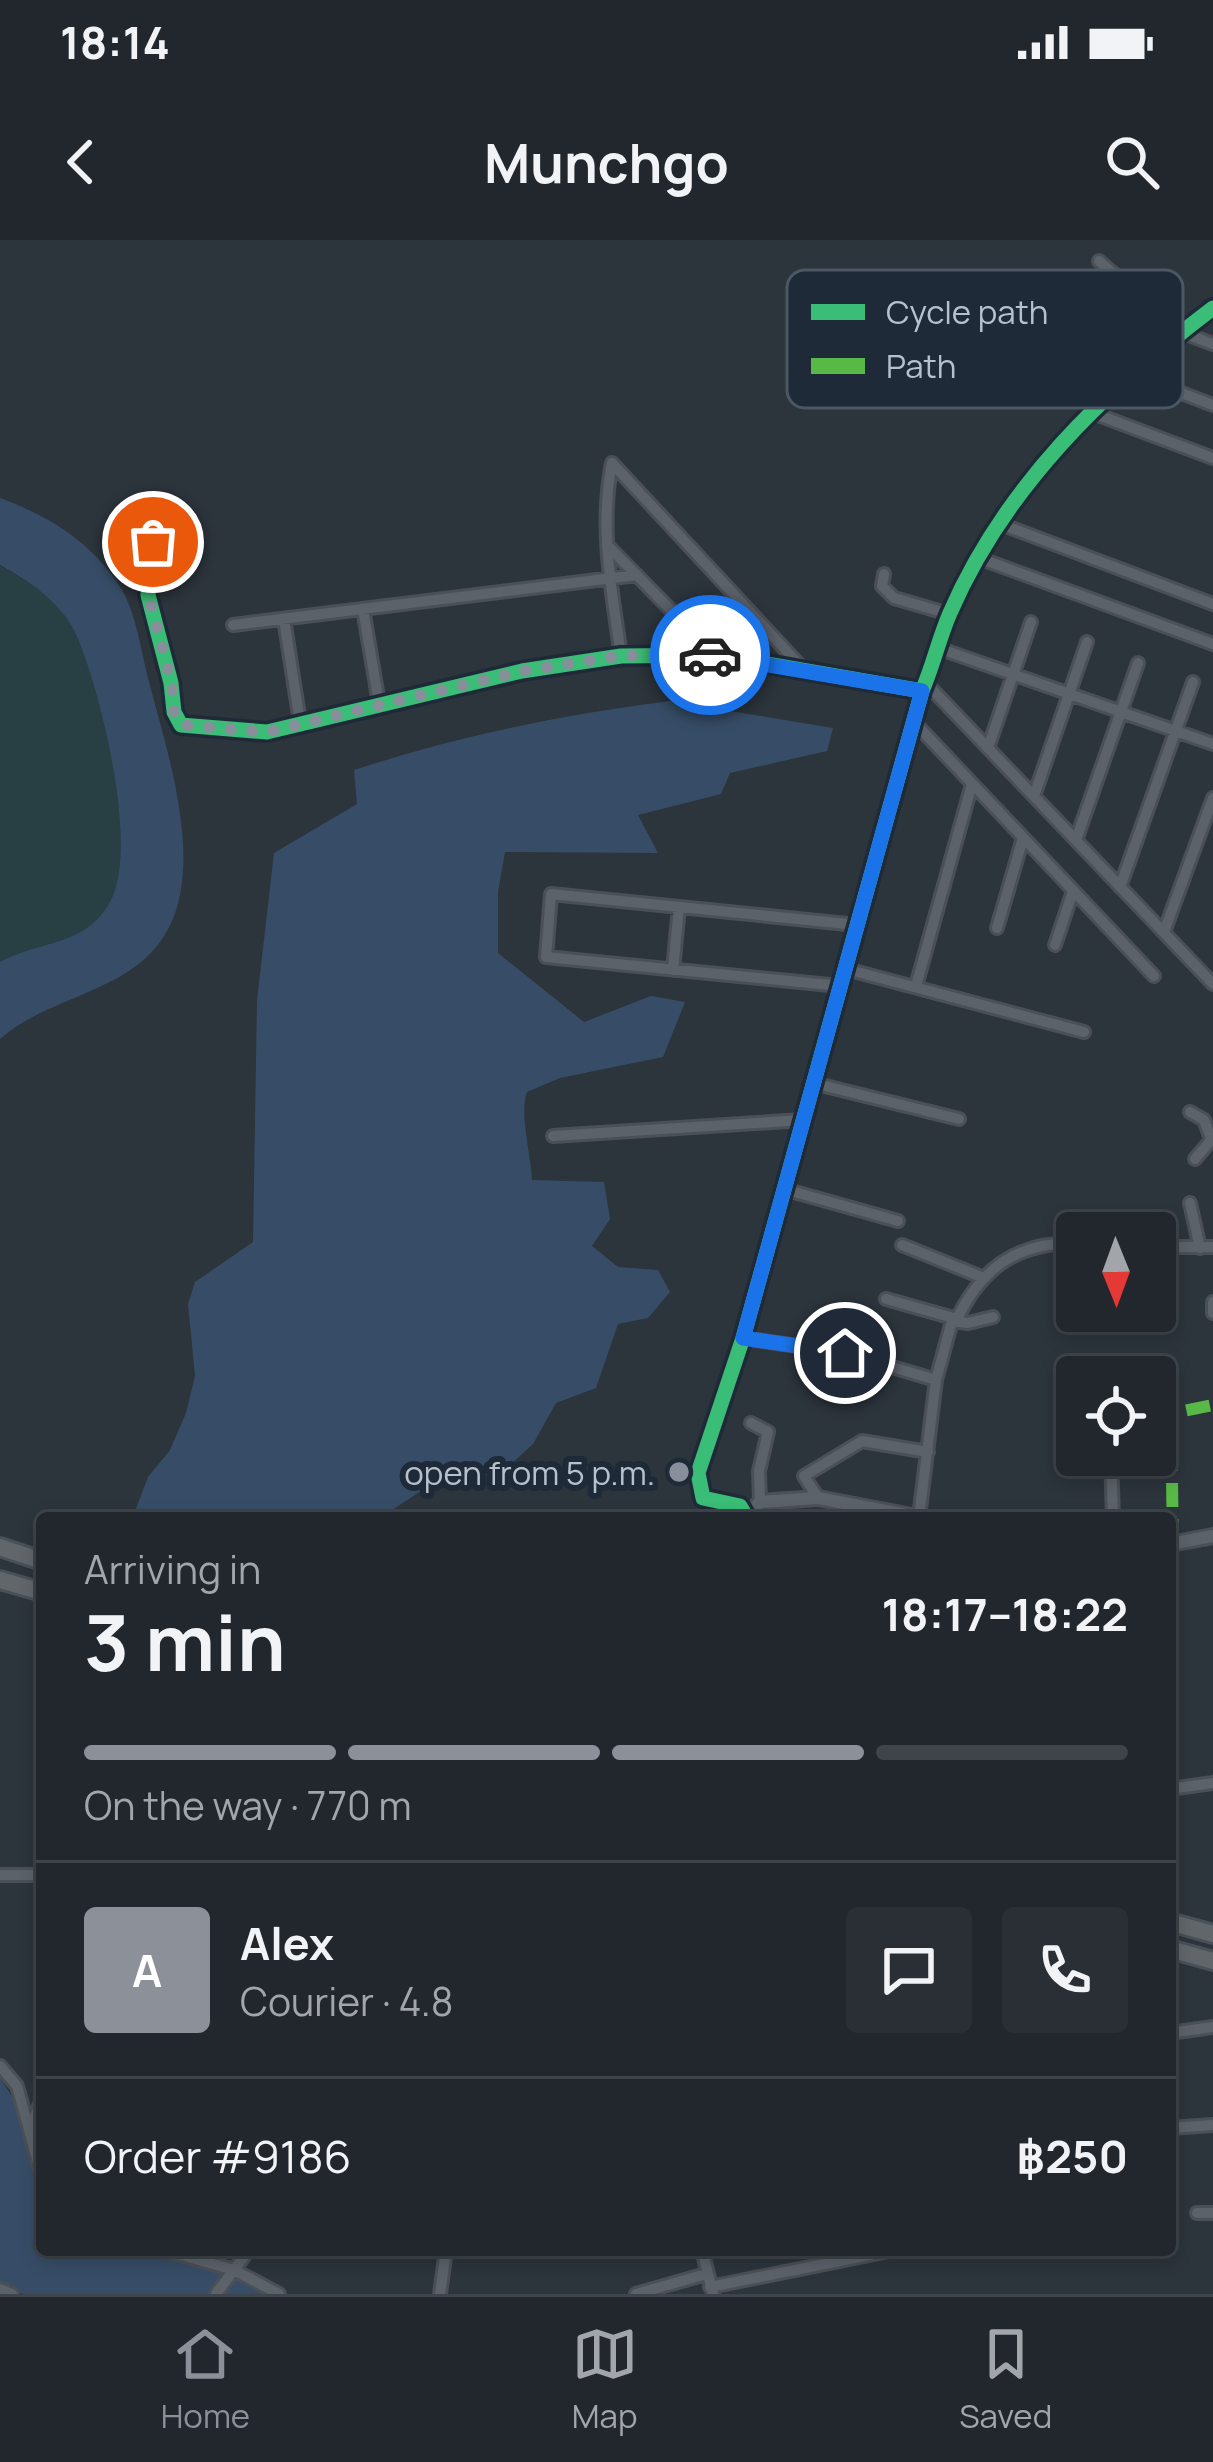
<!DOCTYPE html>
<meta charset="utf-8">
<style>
body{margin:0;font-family:Manrope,sans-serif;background:#292f35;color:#f1f3f6;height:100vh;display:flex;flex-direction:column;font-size:45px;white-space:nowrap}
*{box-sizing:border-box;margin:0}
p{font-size:39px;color:#a2a5aa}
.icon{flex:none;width:66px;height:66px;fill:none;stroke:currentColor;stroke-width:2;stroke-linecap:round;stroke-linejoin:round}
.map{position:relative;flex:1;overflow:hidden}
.side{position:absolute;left:36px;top:1272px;width:1140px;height:744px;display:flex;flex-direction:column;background:#21272d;border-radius:12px;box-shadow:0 6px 18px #0003,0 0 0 3px #3e4449}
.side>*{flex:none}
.needle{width:78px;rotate:179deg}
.controls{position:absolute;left:1056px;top:972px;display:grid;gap:24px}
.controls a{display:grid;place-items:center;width:120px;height:120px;border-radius:12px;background:#21272d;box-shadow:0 6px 18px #0003,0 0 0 3px #3e4449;font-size:60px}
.pin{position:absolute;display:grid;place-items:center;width:102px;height:102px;color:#fff;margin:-51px;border:6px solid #fff;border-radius:50%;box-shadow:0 3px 12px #0007}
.courier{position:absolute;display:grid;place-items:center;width:120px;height:120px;margin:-60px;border:9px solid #1a73e8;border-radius:50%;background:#fff;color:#222;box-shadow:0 3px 15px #0007}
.headline em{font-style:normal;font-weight:700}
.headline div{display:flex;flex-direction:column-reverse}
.headline{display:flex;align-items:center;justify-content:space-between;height:204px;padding:0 48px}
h1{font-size:78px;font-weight:700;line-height:90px}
.bar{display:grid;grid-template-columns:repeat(4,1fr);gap:18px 12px;align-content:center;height:144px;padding:0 48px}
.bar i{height:15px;border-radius:9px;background:#3e4449}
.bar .on{background:#8c9099}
.bar p{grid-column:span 4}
.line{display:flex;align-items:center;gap:30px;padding:0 48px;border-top:3px solid #3e4449}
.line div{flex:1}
.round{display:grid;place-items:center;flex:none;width:126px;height:126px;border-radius:12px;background:#292f35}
.status{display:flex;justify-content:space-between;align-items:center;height:84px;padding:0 60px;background:#21272d;direction:ltr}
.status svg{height:33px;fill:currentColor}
header{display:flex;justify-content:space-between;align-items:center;height:156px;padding:0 48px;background:#21272d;font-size:54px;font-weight:700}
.tab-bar{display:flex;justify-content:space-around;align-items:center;height:168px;border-top:3px solid #3e4449;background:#21272d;font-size:33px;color:#a2a5aa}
.tab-bar a{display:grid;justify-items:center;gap:6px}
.tab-bar .on{color:#8c9099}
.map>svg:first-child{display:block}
.green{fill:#284043}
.water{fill:#374d67}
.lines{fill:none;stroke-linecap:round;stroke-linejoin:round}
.minor-casing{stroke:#4b5056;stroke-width:16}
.tertiary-casing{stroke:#4b5056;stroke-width:18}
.trunk-casing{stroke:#495057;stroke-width:22}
.minor{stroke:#5c626a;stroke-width:10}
.tertiary{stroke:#5c626a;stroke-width:12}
.trunk{stroke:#60666a;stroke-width:16}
.quiet{stroke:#58b947;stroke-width:12;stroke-dasharray:24 12;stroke-linecap:butt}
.cycleway-casing{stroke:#1e2a38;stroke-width:22}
.cycleway{stroke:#3abd76;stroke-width:15}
.done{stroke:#868f9a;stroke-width:12;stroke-dasharray:0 21.6}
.route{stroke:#1a73e8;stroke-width:15}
.poi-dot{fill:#868f9a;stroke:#1e2a38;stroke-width:4.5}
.labels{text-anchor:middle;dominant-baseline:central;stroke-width:12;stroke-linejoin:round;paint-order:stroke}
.poi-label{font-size:33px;fill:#b7c0cd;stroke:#1e2a38;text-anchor:end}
.key{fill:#1e2a38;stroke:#4c5765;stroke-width:3}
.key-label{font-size:33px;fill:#b7c0cd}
</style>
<div class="status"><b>18:14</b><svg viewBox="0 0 49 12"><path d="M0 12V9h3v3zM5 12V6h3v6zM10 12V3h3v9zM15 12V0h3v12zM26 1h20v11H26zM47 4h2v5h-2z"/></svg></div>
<header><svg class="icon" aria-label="back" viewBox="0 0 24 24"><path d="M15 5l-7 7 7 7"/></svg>Munchgo<svg class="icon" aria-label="search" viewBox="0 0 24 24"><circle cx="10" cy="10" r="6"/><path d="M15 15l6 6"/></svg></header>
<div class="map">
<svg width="1213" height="2054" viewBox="0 0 1213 2054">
<rect width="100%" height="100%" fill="#2c343c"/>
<path class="green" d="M0 326C28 340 61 363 75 392 100 447 140 608 110 662 85 707 40 700 0 722Z"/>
<path class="water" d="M0 258C48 276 87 299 117 342 136 369 140 407 148 438 167 513 212 639 157 706 118 754 46 758 0 799V722C40 700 85 707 110 662 140 608 100 447 75 392 61 363 28 340 0 325Z
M670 461 833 488 827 511 730 533 721 554 638 575 658 613 505 612 498 652V713L584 782 651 756 685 762 663 817 560 838 527 852C519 873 531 915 532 940L604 942 610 979 592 1006 618 1027 658 1030 670 1052 648 1078 618 1084 596 1148 556 1163 533 1204 501 1233 433 1243 383 1276 344 1269 324 1278H144L134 1274 148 1237 170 1210 186 1173 195 1136 188 1064 195 1042 253 1002 257 760 274 613 357 564 354 530C458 496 561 475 670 461Z
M0 1838C35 1886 42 1953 42 2010H147L241 2039 270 2054H23L0 2043Z"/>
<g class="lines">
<defs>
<path id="minor" d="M1099 21 1181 92 1213 104
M1132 134 1213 165
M1093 173 1213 218
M998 283 1213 364
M153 302 148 355 171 443 174 472 181 485 267 492 522 431 621 416 715 415 922 451
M608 306 715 415
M979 318 1213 404
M884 334 882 346 894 358 949 374
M363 369 379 463
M284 379 300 482
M233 385 637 335
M938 408 1213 504
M621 416C612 351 599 288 612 223L805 431
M926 443 1213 744
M914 482 1154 736
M988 508 1031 382
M1034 556 1087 402
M1076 600 1138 423
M1120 647 1193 442
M997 688 1023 598
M1164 692 1213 558
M1055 705 1073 651
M846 729 1084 792
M673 730 679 667
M840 746 546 717 551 654 857 685
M916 746 972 544
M813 843 959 879
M1190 872 1204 880 1211 898
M553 896 803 880
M1195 919 1213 898
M784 949 898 981
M1190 963 1200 1008
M1072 1002 1077 1044
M902 1005 984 1038
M1155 1007H1213
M886 1059 957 1079
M1213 1073V1062
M952 1081 968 1083 993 1077
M743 1098 845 1113 936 1140
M751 1183 768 1192 759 1231 760 1262
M1111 1215 1113 1278
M818 1258 804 1236 862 1201 928 1212
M919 1277 936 1140 952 1081 957 1079C982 1027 1018 1002 1077 1003
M1170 1549 1213 1543
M0 1635H42
M1170 1793 1213 1787
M0 1826 17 1846 42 1937
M1170 1888 1213 1885
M30 1889 42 1859
M1197 1973H1213
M164 2010 234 2030 279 2054
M702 2010 713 2054
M710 2047 894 2010
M0 2049 12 2054
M216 2054 249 2010
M440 2054 446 2010
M636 2054 706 2034"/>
<path id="tertiary" d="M749 1274 760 1262 818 1258 922 1278
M747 1278 740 1266 703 1258 698 1233 743 1098 922 451C933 426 939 398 950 373 1005 246 1105 150 1213 68
M1170 1304 1213 1296"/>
<path id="trunk" d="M0 1307 42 1321
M0 1340 42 1352
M1170 1682 1213 1694
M1170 1709 1213 1721"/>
</defs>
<use href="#minor" class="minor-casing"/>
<use href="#tertiary" class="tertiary-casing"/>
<use href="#trunk" class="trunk-casing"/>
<use href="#minor" class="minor"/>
<use href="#tertiary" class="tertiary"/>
<use href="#trunk" class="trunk"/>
<path class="quiet" d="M1173 1303 1171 1178 1173 1173 1213 1165"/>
<defs>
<path id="cycleway" d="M153 302 148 355 171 443 174 472 181 485 267 492 522 431 621 416 715 415 922 451
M747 1278 740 1266 703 1258 698 1233 743 1098 922 451C933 426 939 398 950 373 1005 246 1105 150 1213 68"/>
</defs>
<use href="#cycleway" class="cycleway-casing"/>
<use href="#cycleway" class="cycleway"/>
</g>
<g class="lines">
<path class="done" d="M153 302 148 355 172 443 174 472 182 485 267 492 522 431 620 416 710 415"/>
<path class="route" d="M710 415 922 451 743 1098 845 1113"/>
</g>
<circle class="poi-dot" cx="679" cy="1232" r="12"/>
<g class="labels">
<g class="poi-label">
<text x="655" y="1232">open from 5 p.m.</text>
</g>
</g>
<rect x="787" y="30" width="396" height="138" rx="18" class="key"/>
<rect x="811" y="64" width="54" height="16" fill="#3abd76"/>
<rect x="811" y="118" width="54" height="16" fill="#58b947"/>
<g class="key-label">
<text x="886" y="84">Cycle path</text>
<text x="886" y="138">Path</text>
</g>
</svg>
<div class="controls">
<a><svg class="needle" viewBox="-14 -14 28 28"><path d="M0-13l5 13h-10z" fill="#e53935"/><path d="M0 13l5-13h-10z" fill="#a2a5aa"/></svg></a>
<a><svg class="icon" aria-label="locate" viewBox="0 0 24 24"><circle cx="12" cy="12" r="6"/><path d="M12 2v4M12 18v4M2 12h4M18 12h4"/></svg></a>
</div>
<div class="pin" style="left:153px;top:302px;background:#ea580c"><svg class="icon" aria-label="bag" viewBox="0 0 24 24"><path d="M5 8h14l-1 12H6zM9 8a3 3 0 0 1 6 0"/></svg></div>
<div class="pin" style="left:845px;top:1113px;background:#1f2937"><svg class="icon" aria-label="home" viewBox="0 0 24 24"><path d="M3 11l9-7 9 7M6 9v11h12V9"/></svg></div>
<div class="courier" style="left:710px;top:415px"><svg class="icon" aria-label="car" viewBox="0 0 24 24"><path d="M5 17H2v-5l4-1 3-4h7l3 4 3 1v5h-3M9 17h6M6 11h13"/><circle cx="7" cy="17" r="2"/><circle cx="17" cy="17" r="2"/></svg></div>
<section class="side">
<div class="headline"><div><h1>3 min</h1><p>Arriving in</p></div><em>18:17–18:22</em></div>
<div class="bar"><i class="on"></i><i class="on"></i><i class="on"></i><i></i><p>On the way · 770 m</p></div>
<div class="line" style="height:216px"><b class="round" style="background:#8c9099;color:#fff">A</b><div><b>Alex</b><p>Courier · 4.8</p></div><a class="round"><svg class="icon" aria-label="chat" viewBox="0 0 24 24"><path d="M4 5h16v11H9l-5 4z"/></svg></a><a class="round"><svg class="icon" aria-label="phone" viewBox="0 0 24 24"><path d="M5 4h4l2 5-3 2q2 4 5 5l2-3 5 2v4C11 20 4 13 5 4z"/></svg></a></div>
<div class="line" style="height:156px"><div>Order #9186</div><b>฿250</b></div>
</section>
</div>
<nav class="tab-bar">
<a class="on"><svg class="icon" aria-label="home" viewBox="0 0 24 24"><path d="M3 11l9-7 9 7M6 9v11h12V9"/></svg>Home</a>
<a><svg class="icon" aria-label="map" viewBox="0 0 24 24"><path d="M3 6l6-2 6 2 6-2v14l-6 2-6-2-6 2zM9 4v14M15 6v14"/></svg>Map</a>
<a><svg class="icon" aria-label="saved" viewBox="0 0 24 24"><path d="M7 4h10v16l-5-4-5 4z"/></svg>Saved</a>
</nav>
